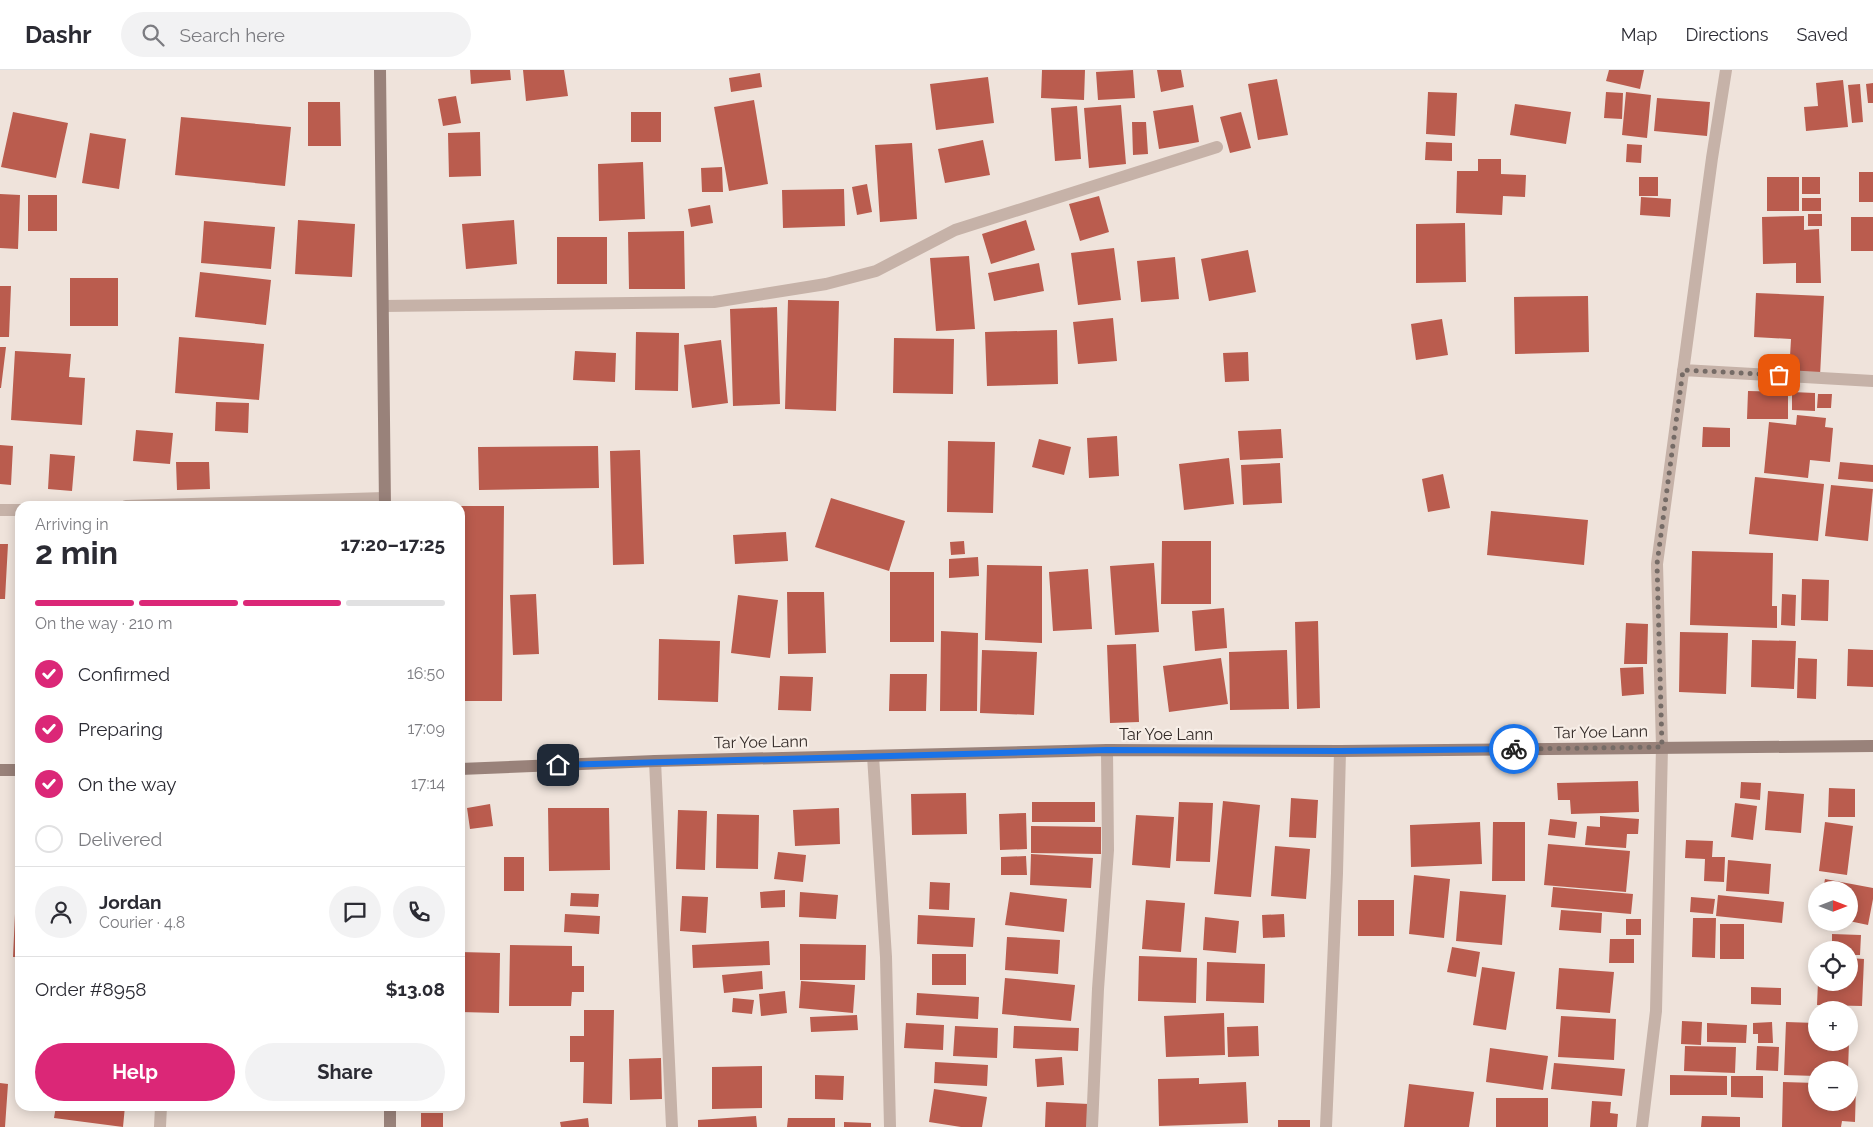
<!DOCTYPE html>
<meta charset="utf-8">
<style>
body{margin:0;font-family:Raleway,sans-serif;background:#f2f2f3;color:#2b2b33;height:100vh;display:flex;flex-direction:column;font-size:19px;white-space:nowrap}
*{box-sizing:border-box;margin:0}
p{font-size:16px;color:#7c7c81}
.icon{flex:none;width:28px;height:28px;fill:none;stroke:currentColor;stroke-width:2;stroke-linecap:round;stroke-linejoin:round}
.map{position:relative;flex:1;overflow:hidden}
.drawer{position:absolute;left:15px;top:431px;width:450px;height:610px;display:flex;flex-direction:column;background:#fff;border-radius:15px;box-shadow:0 2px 12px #0003}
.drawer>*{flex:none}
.needle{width:32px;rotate:90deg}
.fabs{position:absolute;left:1808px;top:811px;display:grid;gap:10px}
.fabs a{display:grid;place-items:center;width:50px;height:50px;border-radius:50%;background:#fff;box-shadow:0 2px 12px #0003;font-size:25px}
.pin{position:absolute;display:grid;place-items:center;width:42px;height:42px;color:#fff;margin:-21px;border-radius:10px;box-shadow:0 2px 8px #0006}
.courier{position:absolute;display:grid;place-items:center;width:50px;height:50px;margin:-25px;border:4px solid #1a73e8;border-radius:50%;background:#fff;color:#222;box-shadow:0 1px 6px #0007}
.headline em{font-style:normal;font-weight:700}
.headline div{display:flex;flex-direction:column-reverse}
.headline{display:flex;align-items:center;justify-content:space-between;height:85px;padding:0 20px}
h1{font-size:32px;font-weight:700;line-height:38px}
.bar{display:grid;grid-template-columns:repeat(4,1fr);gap:8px 5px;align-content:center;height:60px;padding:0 20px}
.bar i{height:6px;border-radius:4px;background:#e1e1e2}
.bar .active{background:#db2777}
.bar p{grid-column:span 4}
.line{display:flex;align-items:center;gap:12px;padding:0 20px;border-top:1px solid #e1e1e2}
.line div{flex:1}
.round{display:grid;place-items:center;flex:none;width:52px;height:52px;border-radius:26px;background:#f2f2f3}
ol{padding:0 20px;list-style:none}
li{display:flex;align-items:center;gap:15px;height:55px}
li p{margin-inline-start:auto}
li .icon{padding:5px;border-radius:50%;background:#db2777;color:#fff;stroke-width:4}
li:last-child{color:#7c7c81}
li i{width:28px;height:28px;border:2px solid #e1e1e2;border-radius:50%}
.primary-button{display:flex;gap:10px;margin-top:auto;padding:10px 20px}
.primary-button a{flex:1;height:58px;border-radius:30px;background:#db2777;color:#fff;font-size:20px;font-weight:700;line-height:58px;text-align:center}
.primary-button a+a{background:#f2f2f3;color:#2b2b33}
header{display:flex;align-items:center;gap:30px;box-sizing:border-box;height:70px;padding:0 25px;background:#fff;border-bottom:1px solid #e1e1e2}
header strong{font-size:24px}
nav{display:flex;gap:28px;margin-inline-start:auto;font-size:18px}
.search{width:350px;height:45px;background:#f2f2f3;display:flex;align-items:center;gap:12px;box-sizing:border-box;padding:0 18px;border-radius:28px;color:#7c7c81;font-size:19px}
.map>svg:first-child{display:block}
.building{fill:#ba5c4e}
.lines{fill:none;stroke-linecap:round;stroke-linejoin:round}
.street{stroke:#c6b2a8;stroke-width:12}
.secondary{stroke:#99827a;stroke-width:12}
.done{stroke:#756b66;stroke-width:5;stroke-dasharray:0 9}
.route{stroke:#1a73e8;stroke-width:6}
.labels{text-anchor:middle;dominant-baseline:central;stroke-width:4.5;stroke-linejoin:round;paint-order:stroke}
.street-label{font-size:16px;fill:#332a27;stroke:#f7eee7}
</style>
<header>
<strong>Dashr</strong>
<div class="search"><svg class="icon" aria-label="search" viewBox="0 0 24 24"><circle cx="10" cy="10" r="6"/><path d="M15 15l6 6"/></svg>Search here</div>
<nav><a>Map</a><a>Directions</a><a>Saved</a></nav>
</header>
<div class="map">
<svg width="1873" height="1057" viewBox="0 0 1873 1057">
<rect width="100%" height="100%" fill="#efe3db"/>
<path class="building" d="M470 0H510L511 10 471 14Z
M523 0H564L568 26 526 31Z
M1042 0H1085L1084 30 1041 28Z
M1133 0 1135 28 1098 30 1096 2Z
M1157 0H1181L1184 17 1161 22Z
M1609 0H1644L1640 19 1606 11Z
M760 3 762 17 731 22 729 8Z
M988 7 994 53 936 60 930 14Z
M1277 9 1288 65 1258 70 1248 14Z
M1843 10 1848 57 1806 61 1804 37 1818 36 1816 13Z
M1873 13V33H1868L1866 14Z
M1860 14 1863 52 1852 53 1848 15Z
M1428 22 1457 23 1455 66 1426 64Z
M1606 22 1623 23 1622 49 1604 48Z
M1626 22 1651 25 1647 68 1622 65Z
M456 26 461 53 443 56 438 29Z
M1657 28 1710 32 1707 66 1654 61Z
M754 30 768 114 729 121 714 37Z
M308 32H340L341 76H308Z
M1515 34 1571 42 1566 74 1510 65Z
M1121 35 1126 94 1089 98 1084 38Z
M1193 35 1199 72 1159 79 1153 41Z
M1077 36 1081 89 1055 91 1051 38Z
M13 42 68 53 56 108 1 97Z
M631 42H661V72H631Z
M1241 42 1251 78 1230 83 1220 47Z
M181 47 291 57 285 116 175 105Z
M1132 52H1146L1148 84 1133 85Z
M480 62 481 106 449 107 448 63Z
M90 63 126 69 119 119 82 113Z
M983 70 990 105 945 113 938 79Z
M1426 72 1452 73V91L1425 90Z
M912 73 917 149 880 152 875 75Z
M1627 74 1642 75 1641 93 1626 92Z
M1478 89H1501V104L1526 105 1525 127 1503 126 1502 145 1456 143 1457 101H1478Z
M643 92 645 149 599 151 598 94Z
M722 97 723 122H702L701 98Z
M1859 102H1873V132H1859Z
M1639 107H1658V126H1639Z
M1767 107H1799V141H1767Z
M1802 107H1820V124H1802Z
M867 114 872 142 857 145 852 117Z
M844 119 845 156 783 158 782 120Z
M0 124 20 125 18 179 0 178Z
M28 125H57V161H28Z
M1099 126 1109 162 1080 171 1069 134Z
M1641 127 1671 129 1670 147 1640 145Z
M1802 128H1821V141H1802Z
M710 135 713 153 691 157 688 139Z
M1808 144H1822V156H1808Z
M1804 146V160L1819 159 1821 213H1796V193L1763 194 1762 147Z
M1851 147H1873V181H1851Z
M298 150 355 154 352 207 295 204Z
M514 150 517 194 466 199 462 154Z
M1026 150 1035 180 991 194 982 164Z
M204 151 275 157 271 199 201 193Z
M1465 153 1466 212 1416 213V154Z
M684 161 685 219H629L628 162Z
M557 167H607V214H557Z
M1114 178 1121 230 1078 235 1071 183Z
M1248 180 1256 222 1209 231 1201 189Z
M969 186 975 259 936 261 930 188Z
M1175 187 1179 229 1141 232 1137 191Z
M1039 193 1044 221 994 231 988 203Z
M200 202 271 210 266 255 195 247Z
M70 208H118V256H70Z
M0 216H11L9 267H0Z
M1756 223 1824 226 1820 306 1789 304 1791 269 1754 267Z
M1588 226 1589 282 1515 284 1514 227Z
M788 230 839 231 836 341 785 339Z
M777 237 780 334 733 336 730 239Z
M1113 248 1117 291 1078 294 1073 252Z
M1442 249 1448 285 1416 290 1411 254Z
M1057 260 1058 314 987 316 985 262Z
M636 262 679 263 678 321 635 320Z
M179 267 264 274 259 330 175 323Z
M894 268 954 269 953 324 893 323Z
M721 270 728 333 692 338 684 275Z
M0 277H6L1 318H0Z
M15 281 71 284 69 307 85 308 82 355 11 350Z
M575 281 616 283 615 312 573 310Z
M1248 282 1249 311 1225 312 1223 283Z
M1748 321 1788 322V349H1747Z
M1792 322 1815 323V341L1792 340Z
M1818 324H1832L1831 338H1817Z
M216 332 249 333 248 363 215 361Z
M1797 345 1826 348 1825 357 1833 358 1830 392 1810 390 1808 408 1764 403 1769 352 1796 355Z
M1703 357 1730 358V377H1702Z
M1281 359 1283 388 1240 390 1238 361Z
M136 360 173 363 170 394 133 391Z
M1117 366 1119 406 1089 408 1087 368Z
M1039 369 1071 377 1064 405 1032 397Z
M948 371 995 372 993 443 947 442Z
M0 375 13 376 11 415 0 414Z
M598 376 599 418 479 420 478 377Z
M640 380 644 494 613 495 610 381Z
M50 384 75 386 72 421 48 419Z
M1229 388 1234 434 1184 440 1179 394Z
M176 392H209L210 419 177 420Z
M1840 392 1873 395V412L1838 409Z
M1280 393 1282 433 1243 435 1241 395Z
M1443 404 1450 438 1428 442 1422 409Z
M1755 407 1824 414 1818 471 1749 464Z
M1831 415 1873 419 1868 471 1825 466Z
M831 428 905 451 889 501 815 477Z
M460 436H504L502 631H460Z
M1491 441 1588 450 1584 495 1487 485Z
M786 462 788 491 735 494 733 465Z
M964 471 965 484 951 485 950 472Z
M1162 471H1211V534H1161Z
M0 474H8L5 529H0Z
M1692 481 1773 483 1772 536H1777V558L1690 555Z
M978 487 979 506 949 508V489Z
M1154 493 1159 562 1115 565 1110 496Z
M987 495 1042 496V573L985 570Z
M1088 499 1092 559 1053 561 1049 502Z
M890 502H934V572H890Z
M1802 509 1829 510 1828 551 1801 550Z
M787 522H824L826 583 788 584Z
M536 524 539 584 513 585 510 525Z
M1782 524 1796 525 1795 556 1781 555Z
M738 525 778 530 770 588 731 583Z
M1224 538 1227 578 1195 581 1192 541Z
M1318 551 1320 638 1297 639 1295 552Z
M1626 553 1648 554 1647 594H1624Z
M941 561 978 563 977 641H940Z
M1680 562 1728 563 1726 624 1679 622Z
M659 569 720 571 718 632 658 630Z
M1752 570 1796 571 1794 619 1751 617Z
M1136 574 1139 652 1110 653 1107 575Z
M1848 579 1873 580V617L1847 616Z
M982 580 1037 582 1034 645 980 643Z
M1287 580 1289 639 1230 640 1229 582Z
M1221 588 1228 634 1169 642 1163 596Z
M1798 588 1817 589 1816 629 1797 628Z
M1643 597 1644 624 1622 626 1620 598Z
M890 604H927L926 641H889Z
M780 606 813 607 811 641 778 640Z
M1638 711 1639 742 1571 744 1570 730H1558L1557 713Z
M1741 712 1761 713 1760 730 1740 728Z
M1829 718 1855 719V747H1828Z
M1768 721 1804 724 1801 763 1765 760Z
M966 723 967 764 912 765 911 724Z
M1291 728 1318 730 1316 768 1289 767Z
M1223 731 1260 735 1251 827 1214 824Z
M1032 732H1095V752H1032Z
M1179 732 1213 733 1210 792 1176 791Z
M1735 733 1757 736 1753 770 1731 767Z
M490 734 493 756 470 759 467 738Z
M548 738H609L610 800 549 801Z
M839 738 840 774 795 776 793 740Z
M678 740 707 741 705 800 676 799Z
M1026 743 1027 779 1000 780 999 744Z
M717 744 759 745 758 799 716 798Z
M1136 745 1174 747 1170 798 1132 795Z
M1600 746 1639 749 1638 764H1627L1626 778 1585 775 1587 756 1600 757Z
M1550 749 1577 752 1575 768 1548 765Z
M1480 752 1482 794 1411 797 1410 755Z
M1493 752H1525V811H1492Z
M1825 752 1853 756 1847 805 1819 801Z
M1031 756 1101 757V784L1031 783Z
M1686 770 1713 771 1712 787H1725L1724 812 1704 811 1705 789 1685 788Z
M1548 774 1630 781 1626 822 1544 815Z
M1275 776 1310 779 1306 829 1271 826Z
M778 782 806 785 803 812 774 809Z
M1031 784 1093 788 1091 818 1030 815Z
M1026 786 1027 805H1001V787Z
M504 787H524V821H504Z
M1728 790 1771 794 1769 824 1726 821Z
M1414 805 1450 809 1444 868 1409 864Z
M1825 809 1873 818V829L1868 855 1849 851V820H1823Z
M930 812 950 813 949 840 929 839Z
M1553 817 1633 824 1631 844 1551 837Z
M785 820V837L761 838 760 822Z
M1460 821 1506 825 1502 875 1456 871Z
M800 822 838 825 836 849 799 847Z
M1010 822 1067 829 1064 862 1005 855Z
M571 823 599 824 598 837 570 836Z
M1718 825 1784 832 1782 853 1716 846Z
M682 826 708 827 706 863 680 861Z
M1691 827 1715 829 1713 844 1690 842Z
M1146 830 1185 833 1181 882 1142 879Z
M1358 830H1394V866H1358Z
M1561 840 1602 843 1601 863 1559 860Z
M15 844 20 845V887H13Z
M565 844 600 846 599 864 564 862Z
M1284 844 1285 867 1263 868 1262 845Z
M918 845 975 848 973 877 917 874Z
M1205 847 1239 851 1236 883 1203 880Z
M1693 848H1716L1715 888 1692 887Z
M1626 849H1641V865H1626Z
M1720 854H1744V889H1720Z
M1832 864 1861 865 1860 885H1849V880H1832Z
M1007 867 1060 870 1058 904 1005 900Z
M1610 869H1634V893H1609Z
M769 871 770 895 693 898 692 875Z
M800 874 866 875 865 910H800Z
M510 875 572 876V896H584V922H572L571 936H509Z
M1452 877 1480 882 1476 907 1447 902Z
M460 882 500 883 499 943 460 942Z
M932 884H966V915H932Z
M1139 886 1197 888 1196 933 1138 931Z
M1849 888 1864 889 1862 936 1817 935 1818 912H1849Z
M1207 892 1265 894 1264 933 1206 931Z
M1482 897 1515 902 1506 960 1473 955Z
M1559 898 1614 902 1610 943 1556 939Z
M762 901 763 919 724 923 722 905Z
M1005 908 1075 915 1071 951 1002 944Z
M801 911 855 915 853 943 799 938Z
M1751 917 1781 918V935L1751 934Z
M785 921 787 943 761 946 759 924Z
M917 923 979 927 978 949 916 945Z
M733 928 754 930 752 944 732 942Z
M584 940H614L612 1034 583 1033 584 992H570V966H584Z
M1224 943 1225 985 1166 987 1164 946Z
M857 945 858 960 811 962 810 947Z
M1561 946 1616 949 1614 990 1558 987Z
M1682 951 1702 952 1701 975 1681 974Z
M1772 952 1773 973H1758V964H1753V953Z
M1786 952 1816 953V972H1849L1848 1000H1816V1006L1784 1005Z
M906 953 944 955 943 980 904 978Z
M1707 953 1747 955 1746 973 1707 972Z
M955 956 998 958 997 988 953 986Z
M1014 956 1079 958 1078 981 1013 978Z
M1258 956 1259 986 1228 987 1227 957Z
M1685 976 1736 977 1735 1003 1684 1001Z
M1757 976 1779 977 1778 1001 1756 1000Z
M1490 978 1548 986 1543 1020 1486 1012Z
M1062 987 1064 1015 1037 1017 1035 989Z
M661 988 662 1029 630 1030 629 989Z
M935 992 988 995 987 1016 934 1013Z
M1554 993 1625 999 1622 1026 1551 1019Z
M762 996V1038L712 1039V997Z
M815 1005 844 1006 843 1030 815 1029Z
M1670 1005 1727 1006V1025H1670Z
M1731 1006H1763V1028L1731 1027Z
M1199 1008V1014L1246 1012 1248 1053 1159 1056 1158 1009Z
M1783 1012 1816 1013V1032H1849V1015H1856L1855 1052 1842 1051 1841 1057H1782Z
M0 1013 8 1014 5 1057H0Z
M1409 1014 1474 1022 1469 1057H1404Z
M934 1019 987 1027 982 1057H961L929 1052Z
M1496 1028H1548V1057H1496Z
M1592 1031 1611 1032 1610 1043 1618 1044 1617 1057H1590Z
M1046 1032 1089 1034 1088 1057H1045Z
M56 1036H125L123 1057 54 1048Z
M421 1043H443V1057H421Z
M756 1046 757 1057H698V1050Z
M1702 1046 1740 1047V1057H1701Z
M588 1048 589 1057H561L560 1052Z
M788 1048H835V1057H787Z
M1278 1050H1310V1057H1278Z
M844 1052 871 1053V1057H844Z"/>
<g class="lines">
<path class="street" d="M383 236 714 232 826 214 876 201 955 160 1217 77
M1683 300 1873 311
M126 436 384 428
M0 440H20
M873 686 886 887 890 1057
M655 691 672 1057
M160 1057 161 1036
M1092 1057 1098 919 1108 780 1107 680
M1326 1057 1337 803 1340 681
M1642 1057 1656 941 1662 677 1657 494 1712 88 1726 0"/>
<path class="secondary" d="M380 0 385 436
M460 699 655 691 1107 680 1340 681 1873 676
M0 700H20
M390 1057V1036"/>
</g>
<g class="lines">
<path class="done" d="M1514 679 1662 677 1657 494 1683 300 1779 305"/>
<path class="route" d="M558 695 1107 680 1340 681 1514 679"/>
</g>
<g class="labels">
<g class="street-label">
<text transform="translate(1601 662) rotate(-1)">Tar Yoe Lann</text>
<text x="1166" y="664">Tar Yoe Lann</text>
<text transform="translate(761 672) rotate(-1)">Tar Yoe Lann</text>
</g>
</g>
</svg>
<div class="fabs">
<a><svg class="needle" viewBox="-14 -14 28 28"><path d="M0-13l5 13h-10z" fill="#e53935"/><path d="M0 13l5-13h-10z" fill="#7c7c81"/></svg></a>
<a><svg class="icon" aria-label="locate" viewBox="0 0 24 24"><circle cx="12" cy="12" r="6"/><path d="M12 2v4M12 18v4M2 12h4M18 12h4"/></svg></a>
<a>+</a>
<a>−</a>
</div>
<div class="pin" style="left:1779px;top:305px;background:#ea580c"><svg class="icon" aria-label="bag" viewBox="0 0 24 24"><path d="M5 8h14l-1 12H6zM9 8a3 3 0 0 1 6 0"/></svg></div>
<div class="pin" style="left:558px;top:695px;background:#1f2937"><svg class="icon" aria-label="home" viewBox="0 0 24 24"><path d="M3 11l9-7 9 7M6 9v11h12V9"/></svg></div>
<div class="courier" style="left:1514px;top:679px"><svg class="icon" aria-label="bike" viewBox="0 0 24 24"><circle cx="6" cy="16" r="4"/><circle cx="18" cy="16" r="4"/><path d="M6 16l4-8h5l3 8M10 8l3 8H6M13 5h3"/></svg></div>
<section class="drawer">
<div class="headline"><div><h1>2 min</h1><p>Arriving in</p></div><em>17:20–17:25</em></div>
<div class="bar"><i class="active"></i><i class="active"></i><i class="active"></i><i></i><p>On the way · 210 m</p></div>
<ol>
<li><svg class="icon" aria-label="check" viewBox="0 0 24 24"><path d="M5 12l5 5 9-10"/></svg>Confirmed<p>16:50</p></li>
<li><svg class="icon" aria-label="check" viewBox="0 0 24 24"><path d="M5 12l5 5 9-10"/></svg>Preparing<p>17:09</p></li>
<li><svg class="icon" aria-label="check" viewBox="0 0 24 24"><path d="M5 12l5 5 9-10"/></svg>On the way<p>17:14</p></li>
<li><i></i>Delivered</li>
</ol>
<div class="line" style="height:90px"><a class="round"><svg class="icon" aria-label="person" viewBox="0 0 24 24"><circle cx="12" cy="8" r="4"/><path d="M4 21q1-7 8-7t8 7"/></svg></a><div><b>Jordan</b><p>Courier · 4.8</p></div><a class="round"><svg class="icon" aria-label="chat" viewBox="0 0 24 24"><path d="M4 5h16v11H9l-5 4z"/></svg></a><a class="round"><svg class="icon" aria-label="phone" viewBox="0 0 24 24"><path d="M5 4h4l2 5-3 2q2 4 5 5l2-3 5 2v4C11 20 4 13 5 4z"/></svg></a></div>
<div class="line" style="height:65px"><div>Order #8958</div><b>$13.08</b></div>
<div class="primary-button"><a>Help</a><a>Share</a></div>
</section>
</div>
